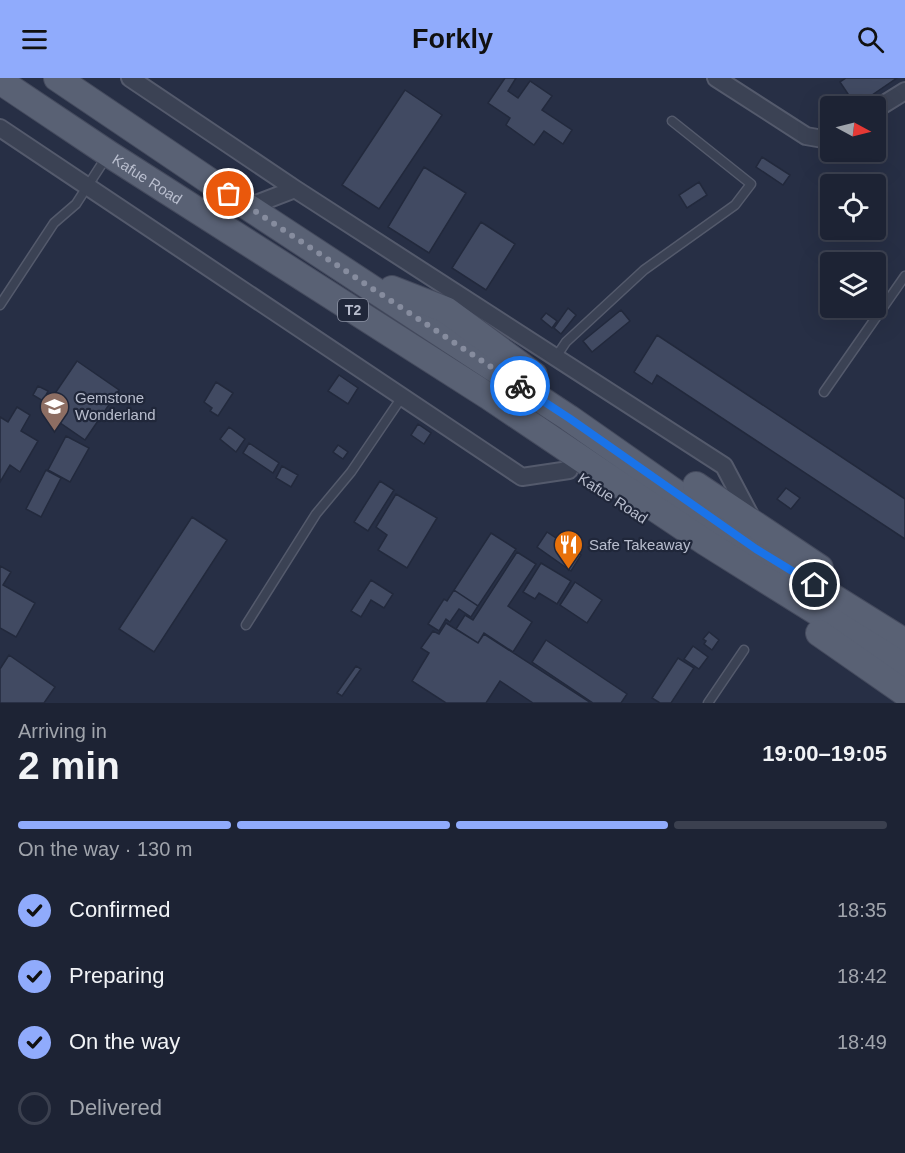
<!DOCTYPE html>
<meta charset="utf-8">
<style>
body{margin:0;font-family:Helvetica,sans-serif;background:#2a2f40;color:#f1f3f6;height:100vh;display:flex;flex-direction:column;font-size:22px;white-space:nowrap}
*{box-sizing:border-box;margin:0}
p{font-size:20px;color:#a0a4ac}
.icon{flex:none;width:33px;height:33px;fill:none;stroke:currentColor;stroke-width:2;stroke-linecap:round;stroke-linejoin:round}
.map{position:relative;height:625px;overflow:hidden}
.side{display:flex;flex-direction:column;background:#1d2334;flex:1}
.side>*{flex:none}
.needle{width:39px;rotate:97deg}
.buttons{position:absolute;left:820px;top:18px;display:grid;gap:12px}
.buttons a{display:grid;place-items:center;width:66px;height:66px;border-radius:6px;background:#1d2334;box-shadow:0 6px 24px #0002,0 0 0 2px #3b404f;font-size:30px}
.pin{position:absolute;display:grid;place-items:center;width:51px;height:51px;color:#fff;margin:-26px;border:3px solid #fff;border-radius:50%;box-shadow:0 2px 6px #0007}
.courier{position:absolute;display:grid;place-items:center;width:60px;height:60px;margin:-30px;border:4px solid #1a73e8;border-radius:50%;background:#fff;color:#222;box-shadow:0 2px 8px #0007}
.head em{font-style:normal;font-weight:700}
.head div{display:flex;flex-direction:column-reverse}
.head{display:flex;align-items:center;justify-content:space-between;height:102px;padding:0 18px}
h1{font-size:39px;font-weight:700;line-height:45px}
.bar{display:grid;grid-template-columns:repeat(4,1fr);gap:9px 6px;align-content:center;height:72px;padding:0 18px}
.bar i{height:8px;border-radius:4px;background:#3b404f}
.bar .current{background:#90abfc}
.bar p{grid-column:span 4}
ol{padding:0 18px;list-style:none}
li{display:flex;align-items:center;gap:18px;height:66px}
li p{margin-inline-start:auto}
li .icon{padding:6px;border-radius:50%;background:#90abfc;color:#111;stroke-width:4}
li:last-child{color:#a0a4ac}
li i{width:33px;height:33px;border:3px solid #3b404f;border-radius:50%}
header{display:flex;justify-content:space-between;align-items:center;height:78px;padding:0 18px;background:#90abfc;color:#111;font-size:27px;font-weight:700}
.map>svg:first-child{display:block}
.building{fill:#414a62;stroke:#22293c;stroke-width:1.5}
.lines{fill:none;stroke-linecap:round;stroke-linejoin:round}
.service-casing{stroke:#545a6c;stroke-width:11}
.minor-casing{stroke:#545a6c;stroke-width:20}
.primary-casing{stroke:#454b5e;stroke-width:28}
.service{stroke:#3b4254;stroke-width:8}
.minor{stroke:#3b4254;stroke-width:16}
.primary{stroke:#596174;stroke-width:26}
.done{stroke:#868c9e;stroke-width:6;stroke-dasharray:0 10.8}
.route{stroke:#1a73e8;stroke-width:8}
.labels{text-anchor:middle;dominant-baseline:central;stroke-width:4.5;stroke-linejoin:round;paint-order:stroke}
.shield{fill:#20273a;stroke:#8b91a2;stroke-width:1.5}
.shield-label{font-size:14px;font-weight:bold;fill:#b9bece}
.street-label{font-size:15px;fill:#b9bece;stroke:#20273a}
.poi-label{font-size:15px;fill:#b9bece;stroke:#20273a;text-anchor:start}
</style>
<header><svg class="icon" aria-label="menu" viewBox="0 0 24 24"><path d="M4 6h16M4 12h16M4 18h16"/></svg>Forkly<svg class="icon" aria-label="search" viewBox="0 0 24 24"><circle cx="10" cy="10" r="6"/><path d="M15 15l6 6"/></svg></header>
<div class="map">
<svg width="905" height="625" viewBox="0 0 905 625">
<rect width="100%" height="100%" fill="#272f45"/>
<path class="building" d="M505 0H516L508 13 518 20 530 3 552 18 542 32 572 52 563 66 544 53 534 67 506 47 510 40 488 25Z
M846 0H897L856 28 840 4Z
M405 12 442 37 379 131 342 107Z
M762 79 790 97 783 107 756 89Z
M424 89 466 115 429 175 388 149Z
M699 104 707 117 687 130 679 117Z
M481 144 515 166 486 212 452 190Z
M568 230 576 237 561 256 554 250Z
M621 232 630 243 592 274 583 263Z
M546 235 557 243 552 250 541 241Z
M657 257 905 421V461L657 297 652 306 634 294Z
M77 283 119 312 85 362 43 333Z
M339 297 358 310 348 326 328 313Z
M216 304 233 315 218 338 210 333 212 330 204 324Z
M38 308 48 313 43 323 33 317Z
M17 329 30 337 21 353 38 363 20 394 10 387 0 404V339L8 344Z
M418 346 431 355 424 366 411 357Z
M229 349 245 361 236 374 220 361Z
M66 358 89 370 70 404 48 392Z
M249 365 279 385 273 395 243 375Z
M338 367 348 374 343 381 333 374Z
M282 388 298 397 291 409 276 400Z
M46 392 61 400 41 439 26 431Z
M380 403 394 412 368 453 354 444Z
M786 410 800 420 791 431 777 421Z
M396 416 437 440 407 490 378 472 387 457 376 449Z
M192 439 227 462 154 574 119 551Z
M547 454 581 477 571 493 537 469Z
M491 455 516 471 478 528 454 512Z
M517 474 536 486 508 528 532 544 513 574 484 555 478 565 456 551 465 537 473 542Z
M541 485 571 503 557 526 539 515 535 521 523 514Z
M0 488 11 494 3 507 35 525 16 559 0 550Z
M371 502 393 516 384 530 371 522 361 539 351 533Z
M575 504 602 522 587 545 560 527Z
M454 512 478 528 471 539 459 531 450 544 446 541 439 553 428 546 444 521 447 523Z
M446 545 478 565 484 556 591 625H533L500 603 486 625H446L412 603 429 575 421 570 433 553 439 556Z
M709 554 719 562 712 572 704 566 706 563 703 561Z
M546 562 627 616 621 625H593L532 584Z
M693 568 708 579 699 591 684 581Z
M9 577 55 609 44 625H0V591Z
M678 580 694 590 671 625H660L652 620Z
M356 588 361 591 342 618 337 615Z"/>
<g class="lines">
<defs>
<path id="service" d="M0 227 54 145 76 126 107 78
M556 279 566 264 644 192 735 127 751 106 672 43
M824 314 905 198
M246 547 316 436 351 394 402 319
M708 625 744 572"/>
<path id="minor" d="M130 0 295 111 724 388 752 441
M716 0 806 58 823 61 831 57
M876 31 905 13
M0 50 522 399 569 392
M248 129 295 111"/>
<g id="primary">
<path d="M57 0 248 129 569 340 756 471 905 564"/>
<path id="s1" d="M0 3 109 76 488 318 705 464 905 589"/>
<path d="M392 211 446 232 534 297"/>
<path d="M696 407 820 490"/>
<path d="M819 555 905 615"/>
</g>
</defs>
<use href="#service" class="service-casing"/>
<use href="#minor" class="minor-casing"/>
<use href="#primary" class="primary-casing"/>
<use href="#service" class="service"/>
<use href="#minor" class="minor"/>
<use href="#primary" class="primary"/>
</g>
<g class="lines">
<path class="done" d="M229 116 520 308"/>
<path class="route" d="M520 308 569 340 756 471 815 507"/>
</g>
<defs>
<symbol id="school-pin" viewBox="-11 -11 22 30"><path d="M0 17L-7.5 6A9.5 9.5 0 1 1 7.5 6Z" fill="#8d6e63" stroke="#20273a"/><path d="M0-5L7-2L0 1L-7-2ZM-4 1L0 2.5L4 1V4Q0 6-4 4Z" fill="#fff"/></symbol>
<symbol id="restaurant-pin" viewBox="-11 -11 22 30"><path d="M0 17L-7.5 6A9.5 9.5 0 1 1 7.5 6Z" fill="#e8710a" stroke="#20273a"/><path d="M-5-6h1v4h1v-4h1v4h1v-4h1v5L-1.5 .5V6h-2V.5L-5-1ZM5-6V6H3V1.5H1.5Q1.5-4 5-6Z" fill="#fff"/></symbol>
</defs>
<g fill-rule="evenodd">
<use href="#school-pin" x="38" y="312" width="33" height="45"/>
<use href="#restaurant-pin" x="552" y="450" width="33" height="45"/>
</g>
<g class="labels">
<rect class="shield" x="338" y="221" width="30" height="22" rx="4.5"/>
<g class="shield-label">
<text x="353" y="232">T2</text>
</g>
<g class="street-label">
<text stroke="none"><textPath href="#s1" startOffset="177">Kafue Road</textPath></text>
<text transform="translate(613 420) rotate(33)">Kafue Road</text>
</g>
<g class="poi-label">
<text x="75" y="319">Gemstone<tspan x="75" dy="17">Wonderland</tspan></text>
<text x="589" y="466">Safe Takeaway</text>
</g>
</g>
</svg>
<div class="buttons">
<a><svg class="needle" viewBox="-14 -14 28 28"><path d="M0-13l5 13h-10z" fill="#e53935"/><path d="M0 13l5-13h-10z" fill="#a0a4ac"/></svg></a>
<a><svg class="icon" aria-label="locate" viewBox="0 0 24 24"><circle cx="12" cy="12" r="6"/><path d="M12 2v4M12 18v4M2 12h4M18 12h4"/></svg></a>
<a><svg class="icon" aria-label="layers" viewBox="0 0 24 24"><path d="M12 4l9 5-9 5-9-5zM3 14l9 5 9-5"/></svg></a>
</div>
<div class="pin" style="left:229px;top:116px;background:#ea580c"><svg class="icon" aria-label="bag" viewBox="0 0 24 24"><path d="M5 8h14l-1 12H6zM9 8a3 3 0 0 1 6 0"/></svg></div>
<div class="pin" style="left:815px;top:507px;background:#1f2937"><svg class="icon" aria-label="home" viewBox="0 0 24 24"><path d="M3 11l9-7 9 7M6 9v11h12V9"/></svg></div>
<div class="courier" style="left:520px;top:308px"><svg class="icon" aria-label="bike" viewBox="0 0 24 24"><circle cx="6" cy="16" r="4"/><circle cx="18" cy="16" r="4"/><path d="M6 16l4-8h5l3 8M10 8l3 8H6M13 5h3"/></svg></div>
</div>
<section class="side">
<div class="head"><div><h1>2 min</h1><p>Arriving in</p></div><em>19:00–19:05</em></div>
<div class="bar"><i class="current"></i><i class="current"></i><i class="current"></i><i></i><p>On the way · 130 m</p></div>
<ol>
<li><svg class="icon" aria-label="check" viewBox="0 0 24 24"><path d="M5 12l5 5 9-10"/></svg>Confirmed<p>18:35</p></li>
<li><svg class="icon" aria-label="check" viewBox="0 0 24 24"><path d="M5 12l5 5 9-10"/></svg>Preparing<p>18:42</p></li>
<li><svg class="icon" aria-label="check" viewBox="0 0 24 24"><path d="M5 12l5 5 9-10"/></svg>On the way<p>18:49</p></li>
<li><i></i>Delivered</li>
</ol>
</section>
